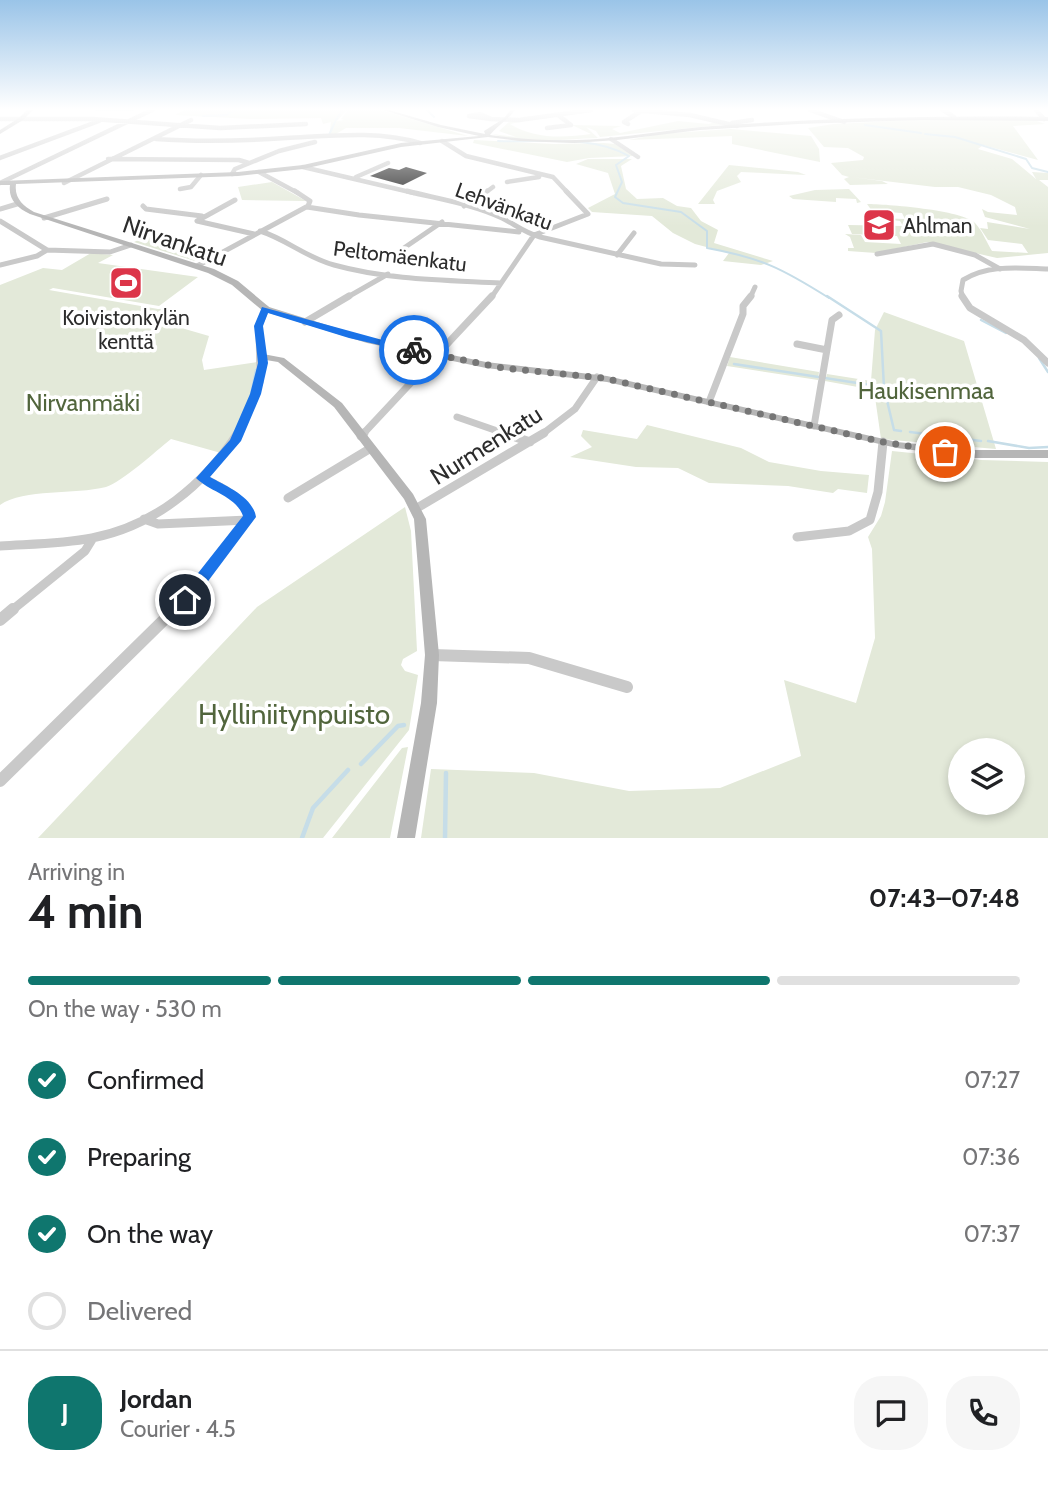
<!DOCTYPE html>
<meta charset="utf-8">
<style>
body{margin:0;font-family:Cabin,sans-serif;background:#f6f6f6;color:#202124;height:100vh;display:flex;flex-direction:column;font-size:26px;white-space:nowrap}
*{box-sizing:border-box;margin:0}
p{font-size:23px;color:#757577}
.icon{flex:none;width:38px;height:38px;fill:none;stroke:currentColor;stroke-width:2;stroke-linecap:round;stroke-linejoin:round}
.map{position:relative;height:838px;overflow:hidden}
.details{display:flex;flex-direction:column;background:#fff;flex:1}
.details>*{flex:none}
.controls{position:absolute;left:948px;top:738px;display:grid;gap:14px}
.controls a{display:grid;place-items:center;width:77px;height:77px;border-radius:50%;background:#fff;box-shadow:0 4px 10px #0003;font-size:35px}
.pin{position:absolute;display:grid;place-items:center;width:60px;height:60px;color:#fff;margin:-30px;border:4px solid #fff;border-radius:50%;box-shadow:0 2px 7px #0007}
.courier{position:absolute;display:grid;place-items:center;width:70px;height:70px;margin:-35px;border:5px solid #1a73e8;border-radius:50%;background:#fff;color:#222;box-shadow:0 2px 9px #0007}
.overview em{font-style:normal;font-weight:800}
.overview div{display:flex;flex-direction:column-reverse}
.overview{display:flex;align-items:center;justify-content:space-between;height:119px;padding:0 28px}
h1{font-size:46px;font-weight:800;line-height:52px}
.bar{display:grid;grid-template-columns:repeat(4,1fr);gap:10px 7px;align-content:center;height:84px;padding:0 28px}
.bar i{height:9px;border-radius:5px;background:#e0e0e0}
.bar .selected{background:#0f766e}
.bar p{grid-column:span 4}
.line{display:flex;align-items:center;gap:18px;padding:0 28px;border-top:2px solid #e0e0e0}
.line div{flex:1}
.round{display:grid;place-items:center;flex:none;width:74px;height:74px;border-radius:28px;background:#f6f6f6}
ol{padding:0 28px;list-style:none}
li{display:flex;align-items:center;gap:21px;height:77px}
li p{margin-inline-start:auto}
li .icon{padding:7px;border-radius:50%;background:#0f766e;color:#fff;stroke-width:4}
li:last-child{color:#757577}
li i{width:38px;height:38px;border:4px solid #e0e0e0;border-radius:50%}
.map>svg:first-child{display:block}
.green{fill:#e3e9d9;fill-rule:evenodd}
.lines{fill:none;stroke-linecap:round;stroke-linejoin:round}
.stream-far2{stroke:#c6dde8;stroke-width:2}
.stream-far1{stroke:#c6dde8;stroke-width:2.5}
.stream{stroke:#c6dde8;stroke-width:4.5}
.building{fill:#131313}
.street-far4{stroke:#c9c9c9;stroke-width:4.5}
.street-far3{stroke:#c9c9c9;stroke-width:5}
.street-far2{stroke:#c9c9c9;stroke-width:7}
.street-far1{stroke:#c9c9c9;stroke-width:9}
.street{stroke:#c9c9c9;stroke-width:12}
.secondary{fill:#b6b6b6;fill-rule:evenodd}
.route{fill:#1a73e8}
.done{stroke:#767676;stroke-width:7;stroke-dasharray:0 12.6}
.labels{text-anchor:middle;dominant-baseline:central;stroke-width:7;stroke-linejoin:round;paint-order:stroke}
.far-street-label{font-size:21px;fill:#2c2c2c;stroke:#fff}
.far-poi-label{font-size:21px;fill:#2c2c2c;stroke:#fff;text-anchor:start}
.street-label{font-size:24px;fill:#2c2c2c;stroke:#fff}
.park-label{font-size:24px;fill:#51653c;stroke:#fff}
.near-park-label{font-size:28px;fill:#51653c;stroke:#fff}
</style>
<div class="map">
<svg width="1048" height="838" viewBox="0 0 1048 838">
<rect width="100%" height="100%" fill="#fff"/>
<path class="green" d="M184 110H347L337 121 344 120 341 119 348 110H381L468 136 399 128H346L329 138 331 122 323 124 321 118 251 119 175 115Z
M954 118 1034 120 1045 124 1013 126 1038 160 983 145 978 149 1012 159 1036 179 1032 172 1048 173V180H1039L1048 187V253L997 258 927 242 876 253 848 251V248H854L850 237 845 234 861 235 865 242 901 244 897 236 852 234 848 225 903 226 900 221 876 218 905 219 902 213 872 211 867 204C885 204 963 210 975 223 982 230 987 243 992 251L1028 253 1022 244 988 240 980 228 988 229 987 222 1030 229 985 217 982 209 988 212 1017 215 1015 207 991 195 958 187H935L851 177 882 181 888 184 850 185 844 179 849 177 842 175 831 163 863 160 864 157 848 148 824 147 808 128 834 124Z
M510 121H525L510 124C534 139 563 138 591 134L572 125 621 126 612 129 620 133 678 121 709 124 717 121 730 124 600 137 596 131 586 127 598 138C565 139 525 145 492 134L516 137 499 131Z
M731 129 811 136 819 149 820 162 732 144V136L629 140 658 134Z
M474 140 554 144 604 143 615 144 633 156 589 158 567 162 473 143Z
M588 159H632L621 166 626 189 637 199 663 198 677 206 691 208 701 221 718 230 714 243 773 261 761 265 723 261 729 253 695 244 673 233 652 216 592 212 588 208 615 194 608 173 576 164Z
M729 165 798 172 806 175 741 172 737 176 741 182 717 191 713 200 715 204H698Z
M272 182 306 201 242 200 238 187Z
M849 189 861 202 857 203 856 199 836 198V202L793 199 789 196 815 190Z
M148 236 212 255 195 261 134 242Z
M91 253 113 255 98 263 198 277 159 306 53 288 49 290 158 309 176 308 154 320 209 336 202 360 204 370 257 362C252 395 242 427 221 453L171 439C156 451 122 482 106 487 75 495 24 488 0 505V285L43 268 62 270Z
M884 312 964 341 996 449 881 439 874 390 825 381 827 374 871 381 875 330Z
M730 357 819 372 818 380 727 366Z
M647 425 741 448 769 462 821 471 869 475 867 493 838 489 833 493 788 486 709 483 678 468 636 467 570 457 592 447 581 436 583 430 637 439Z
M892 451 981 460 1048 462V838H421L431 769 534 773 629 791 720 788 801 756 784 680 856 703 875 638 872 549 868 537 881 516 885 502ZM961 751H1013V803H961Z
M405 507 411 531 417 651 403 659 401 665 405 671 418 675 409 730 323 838H38L257 607Z
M408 747 390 838H332L402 748Z"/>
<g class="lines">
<path class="stream-far2" d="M96 110H133
M427 110 434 117
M203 116 226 115 235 110
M336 120 342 110
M865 125 921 133
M925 134 955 137 1026 159 1032 168 1048 172
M329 135 335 122
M498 141C541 143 591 134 629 156L616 165 622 182 615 197 623 203 681 212 707 231V248C762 258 783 269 829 298"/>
<path class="stream-far1" d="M827 296 881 331 884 388 894 430 901 431
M981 320 1006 333
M1039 358 1048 372
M734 364 883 387
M251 395 256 370
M910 432 981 441
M988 441 1029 448 1048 447"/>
<path class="stream" d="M361 764 398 726 404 725
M302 838 313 808 348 770
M445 838 446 773"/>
</g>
<path class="building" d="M406 167 427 173 403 185 370 176 389 168 399 170Z"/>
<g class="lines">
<path class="street-far4" d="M634 110 690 115 737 126
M810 110 844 122
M943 110 954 117
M1036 110 1044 119
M480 114 491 119 469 116Z
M0 119H92L220 128 306 124
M491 119 519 120 591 110
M732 123 752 120
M628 124 624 122 641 111
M547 128 571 125 558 115
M156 139C199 142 242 141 286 138 329 136 378 130 420 143
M611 139 638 157
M442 141 466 156 553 177 568 193
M0 158 99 121
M108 159 239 160 249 163
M303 167 414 193
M259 172 298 193
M232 174 235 169 279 151 315 142
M356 177 388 163
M507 182 539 177
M0 183 152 110
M64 183 191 120
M180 189 191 187 201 175
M485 193 493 187"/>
<path class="street-far3" d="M407 191C438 199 473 204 502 218 516 225 523 232 540 237L661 264 695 265
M235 200 197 221 254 234
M143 206 146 209 202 216
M464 206 487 191
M307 207 359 215 519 232
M0 209 17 204
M44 218 107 199
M0 221 47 250 110 252 131 245
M260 231C286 239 307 258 334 265 388 280 445 280 501 283
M401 250 442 222
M877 254 933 244 975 255 1000 269
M617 255 634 233
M0 265 37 256 47 250
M197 266 308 206 310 201 295 191
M346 298 388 274
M491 298 534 235 588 214 566 191
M750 298 755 287
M963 298 961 291 963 280C989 264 1019 268 1048 269"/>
<path class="street-far2" d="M962 296 970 308 1024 340 1048 363
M305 322 349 296
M797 344 827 350
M709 402 743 314V306L751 296
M457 417 509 435
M814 426 832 320 839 315
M237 435 260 382 259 325 266 309
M362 435 492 296
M541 435 575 409 597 377"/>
<path class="street-far1" d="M504 433 530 442
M361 436 364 433
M288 498 371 448
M417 508 544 433
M144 519 158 524 248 520
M797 537 849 531 870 520 878 492 883 442
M0 546C31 544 62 544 92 538 154 526 204 485 238 433
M11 611 85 551 93 538
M174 611 250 517C247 499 217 485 202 478"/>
<path class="street" d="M0 620 13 609
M432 655 529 658 627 687
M0 781 175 609"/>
<path class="secondary" d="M27 110H33L23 120 0 134V130L19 118Z
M383 110H389L441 125 485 134 484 131 503 119 511 110H515C508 120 498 125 490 135 532 141 575 142 618 137 649 134 681 128 713 126 824 118 936 115 1048 117V121L923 120 797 124 700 130 617 140 574 143 519 141 488 137 401 147 303 169 238 176 16 184C14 198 23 206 34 212L214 269 238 281 269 307 369 338 486 362 607 376 897 442 975 450H1048V458H975L897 448 607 382 486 368 367 343 263 311 232 285 208 273 30 214C17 208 8 199 10 185H0V181L238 172 303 165 401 143 479 136 438 127Z
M263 354 284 358 342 403 413 494 426 519 439 655 437 703 415 838H397L421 703 425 655 414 519 404 499 334 407 278 362 260 359 258 357Z"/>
</g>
<linearGradient id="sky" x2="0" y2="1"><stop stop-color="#9ac4e8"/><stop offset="0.48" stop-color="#fff"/><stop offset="1" stop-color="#fff" stop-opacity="0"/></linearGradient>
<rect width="1048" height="227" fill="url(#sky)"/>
<path class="route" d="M262 307 419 350 414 353 349 338 268 313 263 326 268 363 261 394 241 441 210 477C226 486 253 497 256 517L191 604H180L178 600 180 596 243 516C236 496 210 492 196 478L230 440 250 394 258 363 254 326Z"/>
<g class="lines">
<path class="done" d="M414 350 503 368 603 378 883 442 945 452"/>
</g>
<defs>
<symbol id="university-square" viewBox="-11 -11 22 22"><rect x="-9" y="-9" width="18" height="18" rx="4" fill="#dc3549" stroke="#fff"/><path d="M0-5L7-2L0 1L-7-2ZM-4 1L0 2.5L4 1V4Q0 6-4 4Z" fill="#fff"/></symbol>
<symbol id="stadium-square" viewBox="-11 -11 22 22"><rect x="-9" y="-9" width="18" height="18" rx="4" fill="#dc3549" stroke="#fff"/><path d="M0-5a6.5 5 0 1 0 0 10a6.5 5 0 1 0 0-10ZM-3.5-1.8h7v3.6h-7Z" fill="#fff"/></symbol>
</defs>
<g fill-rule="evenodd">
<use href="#university-square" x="860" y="206" width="38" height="38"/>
<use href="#stadium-square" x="107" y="264" width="38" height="38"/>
</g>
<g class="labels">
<g class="far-street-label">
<text transform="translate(504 206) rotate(20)">Lehvänkatu</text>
<text transform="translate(400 256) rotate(7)">Peltomäenkatu</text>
</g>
<g class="far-poi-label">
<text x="903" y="225">Ahlman</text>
<text x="126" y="317" text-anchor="middle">Koivistonkylän<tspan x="126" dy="24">kenttä</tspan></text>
</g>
<g class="street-label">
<text transform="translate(175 241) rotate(19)">Nirvankatu</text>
<text transform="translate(486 445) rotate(-32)">Nurmenkatu</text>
</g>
<g class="park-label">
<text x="926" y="390">Haukisenmaa</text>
<text x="83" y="402">Nirvanmäki</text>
</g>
<g class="near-park-label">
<text x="294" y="714">Hylliniitynpuisto</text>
</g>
</g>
</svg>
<div class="controls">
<a><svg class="icon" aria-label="layers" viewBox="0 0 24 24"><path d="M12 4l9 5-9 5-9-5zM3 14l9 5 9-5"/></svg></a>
</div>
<div class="pin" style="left:945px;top:452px;background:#ea580c"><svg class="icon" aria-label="bag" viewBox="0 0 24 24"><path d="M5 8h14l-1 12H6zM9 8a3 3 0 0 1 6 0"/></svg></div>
<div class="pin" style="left:185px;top:600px;background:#1f2937"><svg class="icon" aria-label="home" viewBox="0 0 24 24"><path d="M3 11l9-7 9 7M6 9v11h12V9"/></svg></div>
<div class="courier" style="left:414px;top:350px"><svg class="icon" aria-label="bike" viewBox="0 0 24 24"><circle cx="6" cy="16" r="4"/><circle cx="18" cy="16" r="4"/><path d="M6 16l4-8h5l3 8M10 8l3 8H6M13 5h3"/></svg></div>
</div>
<section class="details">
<div class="overview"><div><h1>4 min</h1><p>Arriving in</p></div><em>07:43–07:48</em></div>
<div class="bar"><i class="selected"></i><i class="selected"></i><i class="selected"></i><i></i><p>On the way · 530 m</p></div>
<ol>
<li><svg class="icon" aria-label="check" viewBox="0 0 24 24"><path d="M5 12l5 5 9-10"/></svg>Confirmed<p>07:27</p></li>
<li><svg class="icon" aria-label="check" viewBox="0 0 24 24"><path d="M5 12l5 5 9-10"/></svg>Preparing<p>07:36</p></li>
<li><svg class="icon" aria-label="check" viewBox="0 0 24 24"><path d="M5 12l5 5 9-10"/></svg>On the way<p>07:37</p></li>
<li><i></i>Delivered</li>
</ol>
<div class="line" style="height:126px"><b class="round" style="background:#0f766e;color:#fff">J</b><div><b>Jordan</b><p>Courier · 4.5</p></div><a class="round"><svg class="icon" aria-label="chat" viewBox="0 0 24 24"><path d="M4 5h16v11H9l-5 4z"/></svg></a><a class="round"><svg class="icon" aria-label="phone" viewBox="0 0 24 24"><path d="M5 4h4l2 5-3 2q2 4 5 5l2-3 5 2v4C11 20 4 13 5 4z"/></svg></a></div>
</section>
